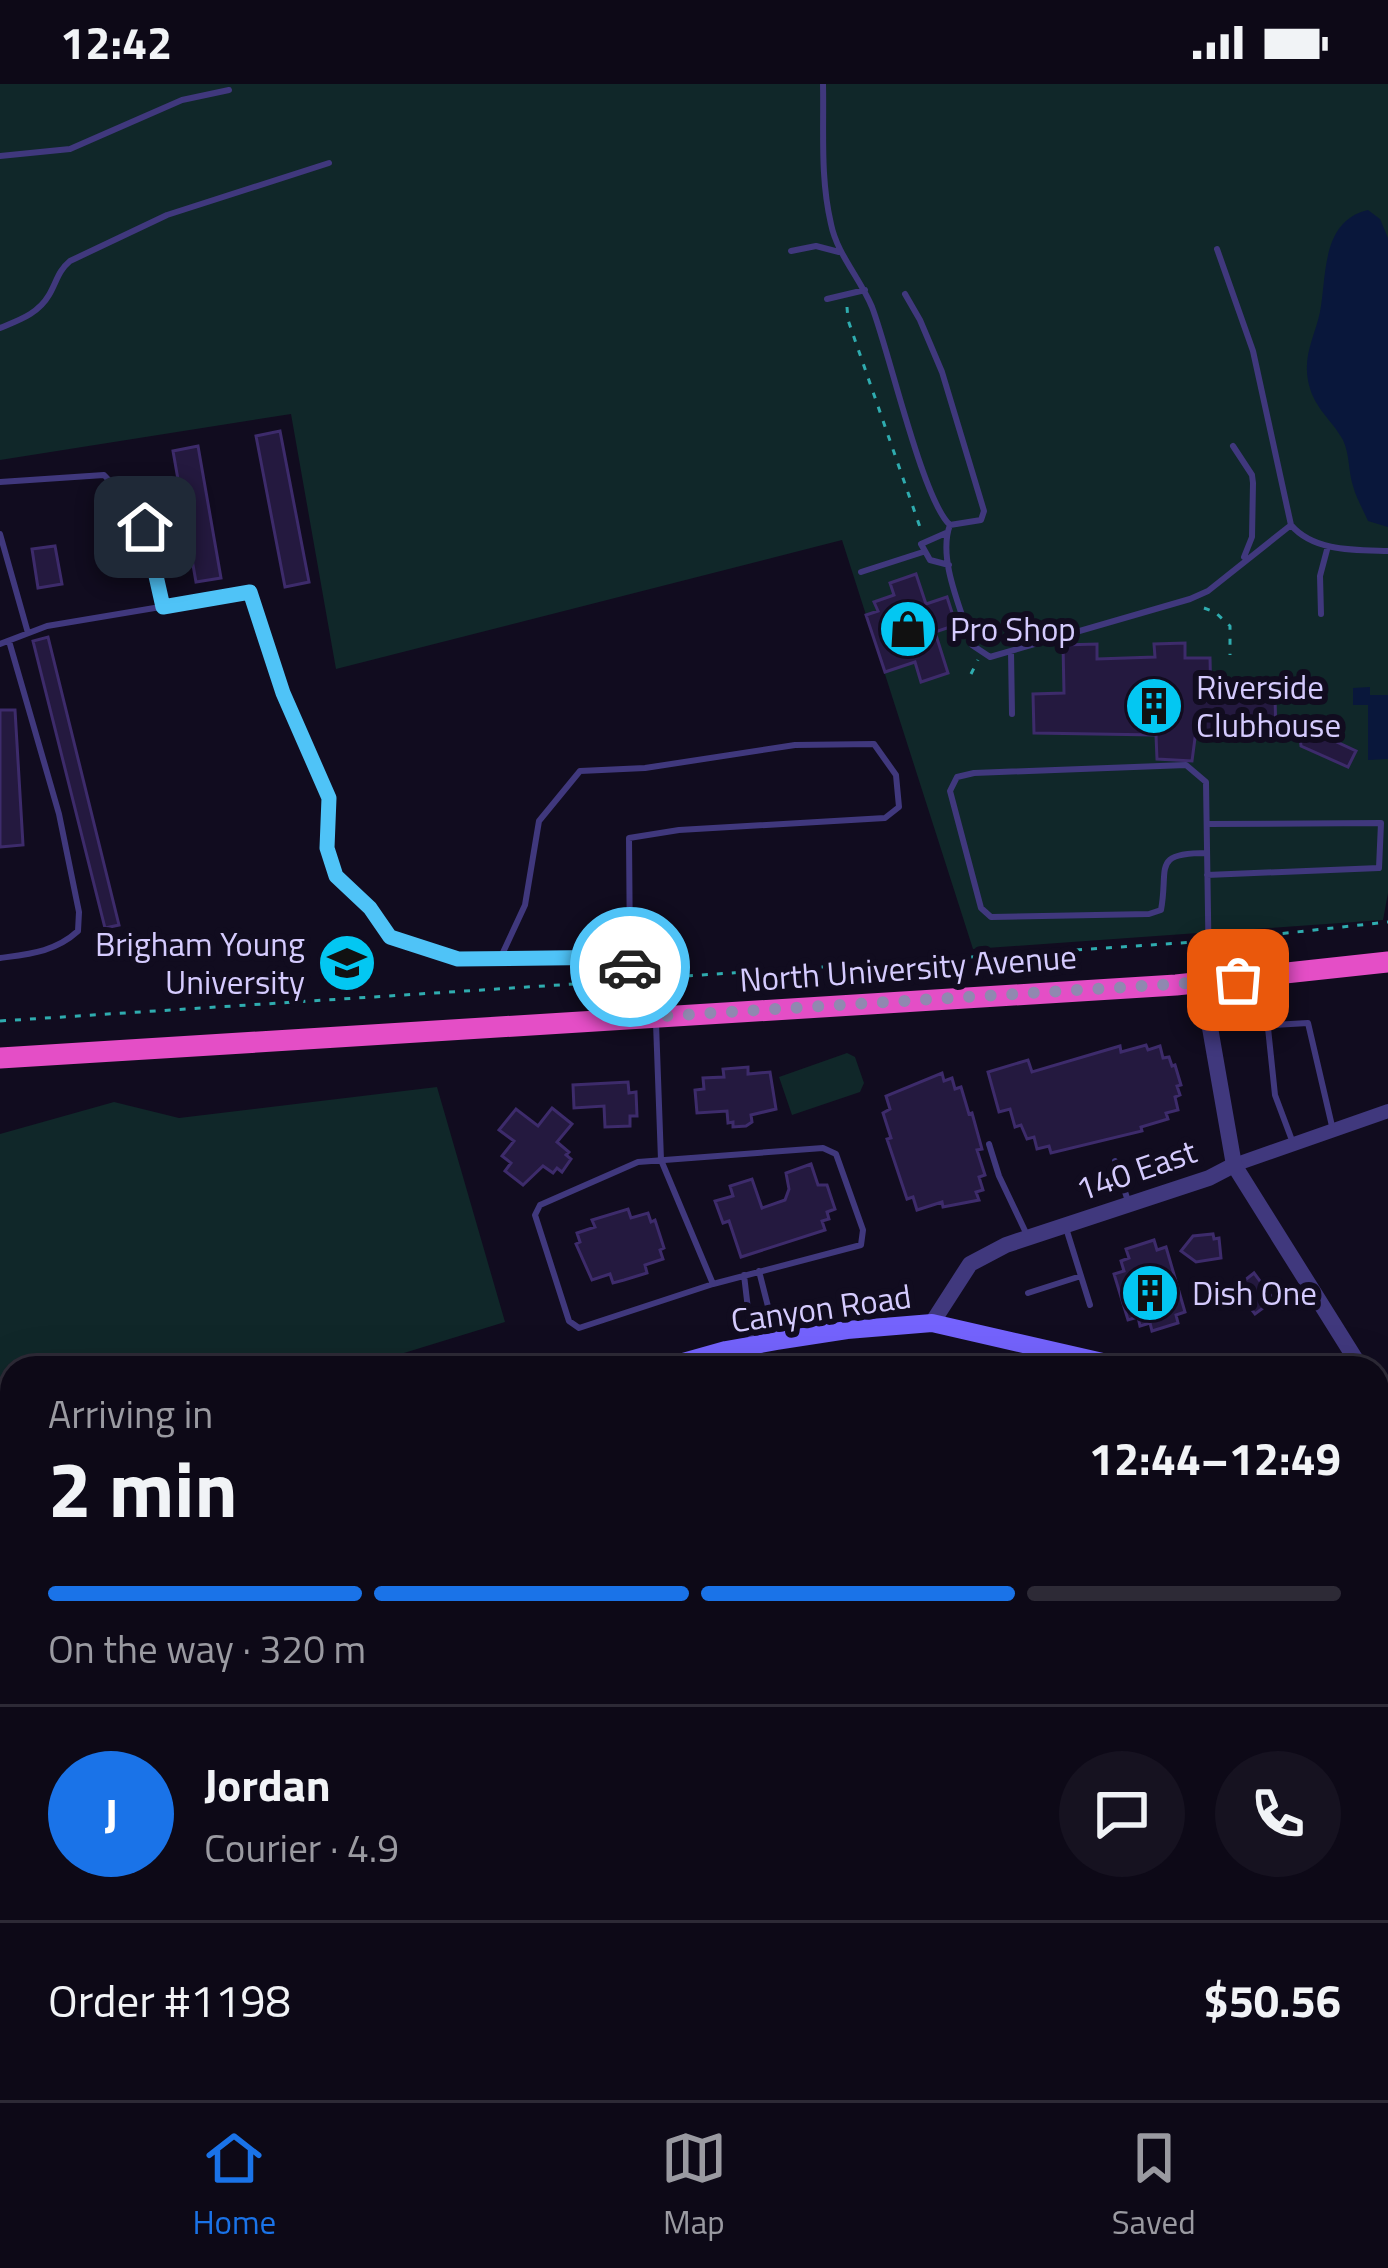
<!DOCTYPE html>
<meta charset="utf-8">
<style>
body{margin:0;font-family:"Titillium Web",sans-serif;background:#161220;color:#f1f3f6;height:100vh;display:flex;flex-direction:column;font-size:45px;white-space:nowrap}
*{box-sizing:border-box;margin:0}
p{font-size:39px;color:#9a9aa1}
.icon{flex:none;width:66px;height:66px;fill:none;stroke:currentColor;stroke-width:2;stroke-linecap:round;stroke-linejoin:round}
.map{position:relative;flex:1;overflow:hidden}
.sheet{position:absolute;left:0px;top:1272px;width:1389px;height:744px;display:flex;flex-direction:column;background:#0d0917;border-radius:36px 36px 0 0;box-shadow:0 12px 48px #0002,0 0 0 3px #2d2a36}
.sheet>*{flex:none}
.pin{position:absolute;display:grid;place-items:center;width:102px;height:102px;color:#fff;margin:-51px;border-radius:24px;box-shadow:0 6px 18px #0006}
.courier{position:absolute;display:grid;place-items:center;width:120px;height:120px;margin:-60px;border:9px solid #4fc3f7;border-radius:50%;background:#fff;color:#222;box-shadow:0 3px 15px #0007}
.head em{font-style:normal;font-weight:700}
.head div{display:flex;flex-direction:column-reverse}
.head{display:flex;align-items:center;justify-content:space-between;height:204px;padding:0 48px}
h1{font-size:78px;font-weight:700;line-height:90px}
.bar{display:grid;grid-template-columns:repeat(4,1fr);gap:18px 12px;align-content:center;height:144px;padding:0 48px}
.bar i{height:15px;border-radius:9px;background:#2d2a36}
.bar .on{background:#1a73e8}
.bar p{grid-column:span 4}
.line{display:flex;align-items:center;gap:30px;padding:0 48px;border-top:3px solid #2d2a36}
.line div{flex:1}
.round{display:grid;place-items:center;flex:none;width:126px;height:126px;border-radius:63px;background:#161220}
.status{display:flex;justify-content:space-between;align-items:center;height:84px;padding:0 60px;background:#0d0917;direction:ltr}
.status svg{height:33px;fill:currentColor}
.tab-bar{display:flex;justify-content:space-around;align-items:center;height:168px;border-top:3px solid #2d2a36;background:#0d0917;font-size:33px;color:#9a9aa1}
.tab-bar a{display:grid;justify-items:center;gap:6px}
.tab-bar .on{color:#1a73e8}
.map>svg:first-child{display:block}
.green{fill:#102729}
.water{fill:#09173b}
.building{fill:#24193f;stroke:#3d2b6b;stroke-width:3}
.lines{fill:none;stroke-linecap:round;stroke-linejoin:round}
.path{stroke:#2facaf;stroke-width:3;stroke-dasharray:6 9;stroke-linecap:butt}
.service{stroke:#40387d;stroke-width:6}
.minor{stroke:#40387d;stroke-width:14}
.tertiary{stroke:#40387d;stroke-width:16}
.secondary{stroke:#7463fd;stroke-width:18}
.trunk{stroke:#e44ec6;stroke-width:21}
.done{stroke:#9088b0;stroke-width:12;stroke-dasharray:0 21.6}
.route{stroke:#4fc3f7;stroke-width:15}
.labels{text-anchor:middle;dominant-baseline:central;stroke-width:12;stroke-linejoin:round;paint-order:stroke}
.poi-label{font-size:33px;fill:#d5cbfe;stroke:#110c1f;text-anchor:start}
.street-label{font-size:33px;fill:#d5cbfe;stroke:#110c1f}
</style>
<div class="status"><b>12:42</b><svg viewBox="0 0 49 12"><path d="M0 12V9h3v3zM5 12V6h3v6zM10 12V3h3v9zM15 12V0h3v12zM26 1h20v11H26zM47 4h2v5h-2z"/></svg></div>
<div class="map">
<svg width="1388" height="2016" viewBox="0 0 1388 2016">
<rect width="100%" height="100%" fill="#110c1f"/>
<path class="green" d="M0 0H1388V809L1383 836 973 865 842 456 336 585 291 330 0 376Z
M847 969 855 973 864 999 860 1008 792 1031 779 993Z
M437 1003 505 1238 355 1284H12V1427L0 1430V1050L114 1018 179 1034Z
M712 2004H1101L1105 2016H716Z"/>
<path class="water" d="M1368 126 1380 135 1388 154V443L1368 437C1363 425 1356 414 1353 402 1348 387 1350 371 1343 356 1332 336 1315 325 1309 301 1302 272 1314 255 1320 228 1327 191 1321 137 1368 126Z
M1370 603V611H1388V675L1368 676V621H1353V604Z"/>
<path class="building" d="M280 347 309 498 285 503 256 352Z
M198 362 221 494 196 498 173 367Z
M55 462 62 500 38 504 32 465Z
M916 490 926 520 947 513 956 541 935 548 948 589 921 598 915 578 885 588 866 531 878 527 874 518 894 511 890 499Z
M48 553 119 841 105 844 33 557Z
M1185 559V574H1210L1211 615 1275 613 1276 652 1195 654 1192 677 1157 675 1156 651 1034 649 1033 610 1064 609 1063 561 1097 560V575L1155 573 1154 560Z
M0 626H15L23 761 0 763Z
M1317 635 1318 640 1341 651 1337 658 1356 667 1348 683 1301 662 1298 637Z
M1146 961 1148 966 1160 962 1163 974 1169 973 1172 982 1175 981 1181 1001 1177 1002 1180 1011 1175 1013 1178 1026 1166 1029 1168 1035 1141 1043 1142 1047 1051 1069 1049 1062 1037 1065 1034 1053 1027 1055 1021 1041 1015 1043 1010 1025 999 1028 988 988 1028 976 1032 988 1120 962 1121 968Z
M748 983V990L770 988 776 1025 751 1031 752 1038 746 1042 733 1043V1038L728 1039 727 1027 697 1029 695 1006 704 1005 703 994 724 993 723 985Z
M942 989 944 997 952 994 955 1005 961 1003 969 1030 972 1029 982 1065 977 1066 985 1091 979 1093 983 1106 976 1108 979 1116 943 1123 942 1118 917 1126 913 1113 907 1115 887 1055 891 1054 883 1029 890 1025 886 1012Z
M628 998 629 1009 636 1008 637 1032H630V1042L605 1043 604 1022 574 1024 573 1001Z
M552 1024 572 1040 557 1058 569 1068 566 1071 571 1075 562 1088 557 1084 553 1089 543 1082 523 1101 505 1087 511 1079 502 1072 514 1057 499 1046 516 1025 538 1042Z
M811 1080 818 1101H827L835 1125 827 1128 829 1135 822 1137 825 1146 741 1173 729 1137 723 1139 715 1117 733 1112 730 1102 752 1095 762 1124 785 1116 789 1105 786 1089Z
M628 1125 631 1134 648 1129 651 1138 655 1136 664 1164 660 1166 663 1175 645 1181 647 1189 624 1196 613 1199 610 1190 592 1196 576 1160 580 1158 577 1149 595 1143 592 1136Z
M1213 1150 1214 1155 1219 1154 1221 1174 1196 1178 1181 1167 1193 1152Z
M1154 1156 1157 1166 1166 1163 1185 1228 1176 1231 1178 1239 1152 1247 1150 1239 1140 1242 1138 1233 1128 1236 1114 1190 1124 1187 1121 1177 1129 1174 1126 1165Z
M1254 1189 1274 1216 1255 1230 1235 1204Z"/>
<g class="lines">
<path class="path" d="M847 223 848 236 921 446
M1204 524 1215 528 1230 542V571
M971 590 978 576
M1223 856 1388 838
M642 895 1195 858
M0 937 621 897
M477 2016 486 2004
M499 2016 500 2015"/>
<path class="service" d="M823 0C824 47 820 93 831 140 837 170 860 194 872 223 889 267 923 417 950 441
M0 72 70 65 182 16 229 6
M1217 165 1253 267 1291 441
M791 167 816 162 839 168
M905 210 920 236 942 288 984 427 981 436 950 441C937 475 962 527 972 561L990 573 1190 515 1208 507 1291 441C1314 468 1356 466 1388 467
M827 215 865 206
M0 244C19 236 38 230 49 211 57 197 58 187 70 177L167 131 329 79
M1233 362 1252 391 1253 399 1252 453 1244 473
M0 398 104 391C149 436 150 463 163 523
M946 449 921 460 930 476 949 481
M0 450 28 549
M861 488 923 468
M1321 530 1320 492 1328 462
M0 560 47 542 250 508 283 609 330 714 327 764 336 792 370 824 390 853 458 875 630 873 629 754 679 746 885 734 899 723 896 691 874 660 795 661 645 684 580 687 539 737 525 821 499 877
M1011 567 1012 630
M1207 740 1381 739 1379 784 1207 791
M1207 769C1151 769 1169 783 1161 826L1149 830 991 833 981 824 950 707 957 693 974 689 1186 681 1206 698 1209 895
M630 873 632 929
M0 874C29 870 55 868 78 847L79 828 59 730 9 557
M656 939 661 1076 713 1200
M1293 1059 1275 1011 1268 944 1273 941 1308 939 1332 1042
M989 1060 999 1092 1027 1151
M823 1064 836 1070 863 1146 861 1161 713 1200 579 1244 569 1237 535 1131 540 1121 638 1078Z
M1115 1077 1128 1117
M1066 1144 1090 1221
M759 1187 776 1254
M744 1191 752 1259
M1028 1209 1081 1192
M0 1505 12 1578
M0 1808 12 1804
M177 2004 194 2016
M243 2004 255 2016
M320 2004 336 2016
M527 2004 542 2016
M707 2004 711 2016
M415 2016 427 2004
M609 2016 623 2004"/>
<path class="minor" d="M1234 1081 1388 1027
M1377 1551 1388 1558
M1377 1765 1388 1779
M1377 1943 1388 1940"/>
<path class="tertiary" d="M1209 898V938L1234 1081 1361 1284
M932 1239 970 1180 1006 1161 1209 1094 1234 1081
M1377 1309 1388 1327
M0 1955 12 1953
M131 2004 147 2016"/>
<path class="secondary" d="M662 1284 726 1266 777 1257 847 1246 932 1239 1129 1284
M1377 1401 1388 1408
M0 1493 12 1489"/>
<path class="trunk" d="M0 974 1176 901 1388 878"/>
</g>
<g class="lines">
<path class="done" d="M630 883 632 934 1238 896"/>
<path class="route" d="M145 443 163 523 250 508 283 609 329 714 327 764 336 792 370 824 390 853 458 875 630 873V883"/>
</g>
<defs>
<symbol id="shop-disc" viewBox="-11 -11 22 22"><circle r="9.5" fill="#03c7f2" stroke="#110c1f"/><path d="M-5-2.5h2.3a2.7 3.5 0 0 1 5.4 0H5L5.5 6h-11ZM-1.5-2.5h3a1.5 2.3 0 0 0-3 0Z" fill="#111"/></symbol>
<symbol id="building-disc" viewBox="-11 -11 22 22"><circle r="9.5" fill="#03c7f2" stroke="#110c1f"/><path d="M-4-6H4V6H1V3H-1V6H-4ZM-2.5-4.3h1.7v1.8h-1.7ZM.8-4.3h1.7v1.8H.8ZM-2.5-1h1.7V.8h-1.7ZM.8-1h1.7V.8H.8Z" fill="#111"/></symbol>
<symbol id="university-disc" viewBox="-11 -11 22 22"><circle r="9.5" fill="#03c7f2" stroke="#110c1f"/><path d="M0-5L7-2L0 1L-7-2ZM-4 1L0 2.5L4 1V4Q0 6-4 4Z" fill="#111"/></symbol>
</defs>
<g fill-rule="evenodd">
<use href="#shop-disc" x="875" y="512" width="66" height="66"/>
<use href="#building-disc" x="1121" y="589" width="66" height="66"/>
<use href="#university-disc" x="314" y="846" width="66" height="66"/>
<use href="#building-disc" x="1117" y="1176" width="66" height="66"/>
</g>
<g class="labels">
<g class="poi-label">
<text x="950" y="545">Pro Shop</text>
<text x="1196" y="603">Riverside<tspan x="1196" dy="38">Clubhouse</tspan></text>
<text x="305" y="860" text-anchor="end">Brigham Young<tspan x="305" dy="38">University</tspan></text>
<text x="1192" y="1209">Dish One</text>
</g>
<g class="street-label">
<text transform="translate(908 884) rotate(-4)">North University Avenue</text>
<text transform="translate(1136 1086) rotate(-19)">140 East</text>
<text transform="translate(821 1224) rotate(-8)">Canyon Road</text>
</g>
</g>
</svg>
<div class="pin" style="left:1238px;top:896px;background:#ea580c"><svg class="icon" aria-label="bag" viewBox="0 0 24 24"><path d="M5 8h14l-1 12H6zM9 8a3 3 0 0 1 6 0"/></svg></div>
<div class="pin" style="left:145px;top:443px;background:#1f2937"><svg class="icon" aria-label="home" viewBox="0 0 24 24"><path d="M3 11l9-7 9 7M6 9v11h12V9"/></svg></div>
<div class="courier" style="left:630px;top:883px"><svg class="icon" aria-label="car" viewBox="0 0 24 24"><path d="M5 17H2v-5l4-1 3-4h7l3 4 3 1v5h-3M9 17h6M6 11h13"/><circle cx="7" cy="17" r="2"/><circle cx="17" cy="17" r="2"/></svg></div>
<section class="sheet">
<div class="head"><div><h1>2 min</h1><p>Arriving in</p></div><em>12:44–12:49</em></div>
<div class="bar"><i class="on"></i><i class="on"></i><i class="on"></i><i></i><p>On the way · 320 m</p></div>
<div class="line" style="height:216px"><b class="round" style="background:#1a73e8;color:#fff">J</b><div><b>Jordan</b><p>Courier · 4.9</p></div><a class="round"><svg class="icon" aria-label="chat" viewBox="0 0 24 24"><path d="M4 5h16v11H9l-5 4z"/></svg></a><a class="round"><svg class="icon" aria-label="phone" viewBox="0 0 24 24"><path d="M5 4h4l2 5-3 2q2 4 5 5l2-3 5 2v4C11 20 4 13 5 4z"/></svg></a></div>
<div class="line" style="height:156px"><div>Order #1198</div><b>$50.56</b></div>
</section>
</div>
<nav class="tab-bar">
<a class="on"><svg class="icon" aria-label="home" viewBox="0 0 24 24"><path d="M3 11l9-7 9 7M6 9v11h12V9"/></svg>Home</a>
<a><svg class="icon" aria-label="map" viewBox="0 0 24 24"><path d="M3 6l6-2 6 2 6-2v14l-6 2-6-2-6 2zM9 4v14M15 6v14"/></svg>Map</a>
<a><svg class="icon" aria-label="saved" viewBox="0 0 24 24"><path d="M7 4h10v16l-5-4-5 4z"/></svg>Saved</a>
</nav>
